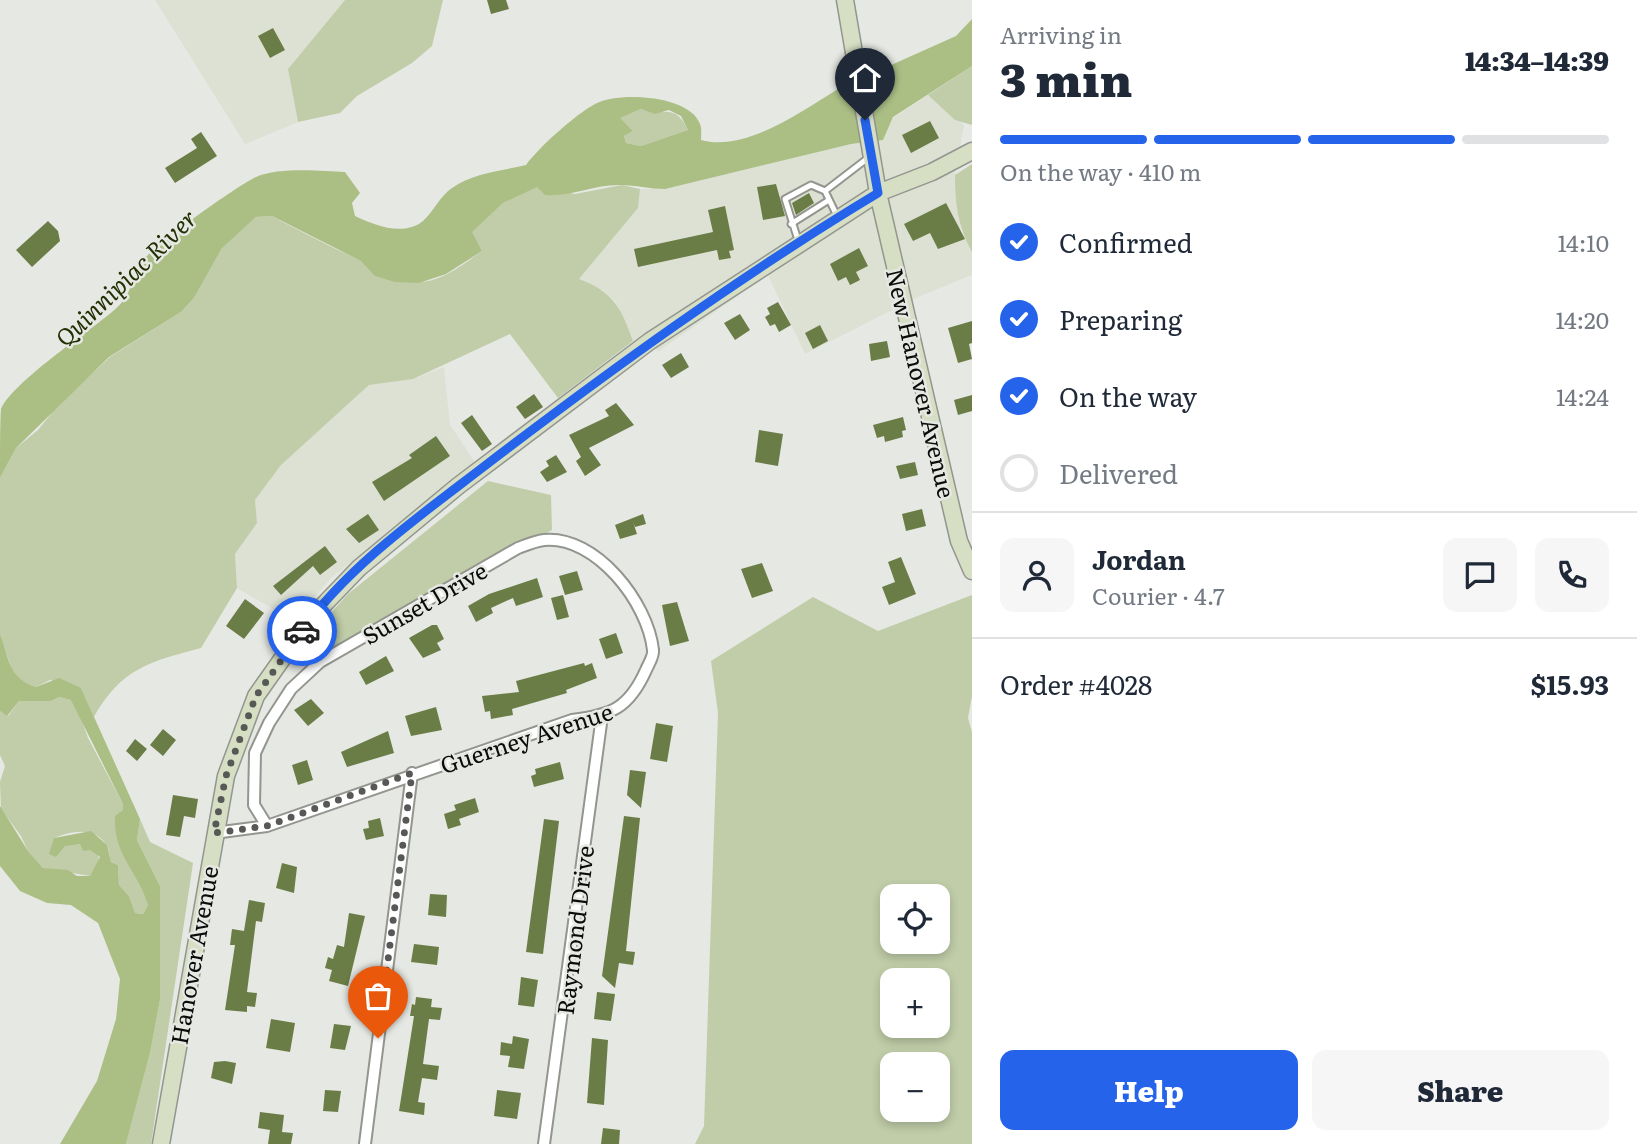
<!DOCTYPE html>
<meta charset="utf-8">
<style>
body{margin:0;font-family:Literata,serif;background:#f6f6f7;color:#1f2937;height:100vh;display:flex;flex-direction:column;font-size:26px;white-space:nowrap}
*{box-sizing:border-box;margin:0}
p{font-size:23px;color:#747a83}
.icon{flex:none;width:38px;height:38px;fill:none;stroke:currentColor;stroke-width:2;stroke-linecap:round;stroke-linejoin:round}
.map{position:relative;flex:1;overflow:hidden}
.details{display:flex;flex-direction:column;background:#fff;width:665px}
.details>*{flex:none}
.fabs{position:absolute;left:880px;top:884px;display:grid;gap:14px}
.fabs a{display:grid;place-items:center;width:70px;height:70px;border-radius:14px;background:#fff;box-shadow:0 4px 10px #0003;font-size:35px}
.pin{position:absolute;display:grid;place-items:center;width:60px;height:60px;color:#fff;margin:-72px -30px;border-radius:50% 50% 50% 0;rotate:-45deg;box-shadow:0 0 7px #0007}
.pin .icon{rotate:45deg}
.courier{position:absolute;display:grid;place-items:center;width:70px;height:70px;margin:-35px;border:5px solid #2563eb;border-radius:50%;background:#fff;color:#222;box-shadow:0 2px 9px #0007}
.overview em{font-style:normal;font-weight:800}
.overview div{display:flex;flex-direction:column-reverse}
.overview{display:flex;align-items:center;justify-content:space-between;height:119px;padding:0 28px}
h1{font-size:46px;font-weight:800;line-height:52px}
.bar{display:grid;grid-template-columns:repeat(4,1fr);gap:10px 7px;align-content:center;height:84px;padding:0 28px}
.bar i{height:9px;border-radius:5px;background:#e0e1e3}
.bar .on{background:#2563eb}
.bar p{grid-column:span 4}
.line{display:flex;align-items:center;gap:18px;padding:0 28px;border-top:2px solid #e0e1e3}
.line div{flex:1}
.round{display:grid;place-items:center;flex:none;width:74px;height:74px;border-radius:14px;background:#f6f6f7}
ol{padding:0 28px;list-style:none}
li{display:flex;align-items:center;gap:21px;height:77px}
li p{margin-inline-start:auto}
li .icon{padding:7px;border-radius:50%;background:#2563eb;color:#fff;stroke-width:4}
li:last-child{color:#747a83}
li i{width:38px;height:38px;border:4px solid #e0e1e3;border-radius:50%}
.primary-button{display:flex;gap:14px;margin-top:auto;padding:14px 28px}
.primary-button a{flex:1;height:80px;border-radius:14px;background:#2563eb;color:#fff;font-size:28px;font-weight:800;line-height:80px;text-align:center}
.primary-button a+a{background:#f6f6f7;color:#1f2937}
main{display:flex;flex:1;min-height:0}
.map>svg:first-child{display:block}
.built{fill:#dce1d4}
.green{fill:#c0cda8;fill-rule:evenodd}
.water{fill:#abbf85;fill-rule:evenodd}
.building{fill:#6b7d46}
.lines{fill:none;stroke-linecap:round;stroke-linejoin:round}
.lane-casing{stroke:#93958f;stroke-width:9}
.street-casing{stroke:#93958f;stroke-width:14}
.secondary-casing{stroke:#93958f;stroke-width:19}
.lane{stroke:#fff;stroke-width:5}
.street{stroke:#fff;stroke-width:10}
.secondary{stroke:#d6dec4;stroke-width:16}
.done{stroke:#585956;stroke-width:7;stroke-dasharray:0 12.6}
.route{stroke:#2563eb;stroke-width:9}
.labels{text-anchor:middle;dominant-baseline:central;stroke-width:5;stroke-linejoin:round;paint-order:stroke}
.street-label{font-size:23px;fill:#0b0c0a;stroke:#e6e8e3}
.water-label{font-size:24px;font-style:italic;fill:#243004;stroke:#e6e8e3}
</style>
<main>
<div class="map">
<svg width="972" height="1144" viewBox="0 0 972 1144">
<rect width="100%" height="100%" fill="#e6e8e3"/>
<path class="built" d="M155 0H345L288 69 298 122 245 144Z
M928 95 964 125 955 175 961 232 972 252V275L918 297 805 354 768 275 659 351 633 341 616 302 604 291 579 279 638 208 640 189H665L851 144 882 140 893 118Z
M444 367 450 425 477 465 331 578 294 621 237 588 235 554 257 523 255 500 281 465 369 385 413 379Z"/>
<path class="green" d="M345 0H443L432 46 412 63 357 96 340 113 298 122 288 69Z
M972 66V125L955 120 928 95Z
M641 109C665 118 674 101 688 130L641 146 626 143 624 136 633 131 619 118Z
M972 164V252C958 227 955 203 955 175Z
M622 185 640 189 638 208 579 279C614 292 621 308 633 341L558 398 510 334 413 379 369 385 281 465 255 500 257 523 235 554 237 588 201 648C149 662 122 668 94 717L81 688 50 680 36 687 20 682 13 673 0 634V478L16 448 38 430 58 405 110 357 181 312 194 298 223 246 256 217 272 216C295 229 400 283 420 282 443 281 464 264 482 251L471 232 503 203 538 186 575 194Z
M488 481 551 495 552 530 311 661 303 644 348 594Z
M972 595V696L968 718 972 732V1144H695L704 1126 718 713 711 661 813 597 878 631ZM892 896H938V942H892ZM892 980H938V1026H892ZM892 1064H938V1110H892Z
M59 697 71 700 77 707 88 738 123 804 148 905 143 914 135 913 129 896 119 885 118 865 111 862C109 857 110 851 107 846 95 826 72 831 54 838L65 846 75 842 98 853 99 861 90 876 43 868 28 851 21 836 1 809 0 782 5 766 0 755V711L8 716 19 701H51Z
M140 819 150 842 193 863 151 1144H126L150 1053 160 1000V886L137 840Z"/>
<path class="water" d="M972 19V66L893 117 883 140 851 144 665 189C649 189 636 185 621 185 595 184 571 197 545 195L537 187 503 203 472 232 482 251 446 274 419 283 395 282 375 276 361 261 272 216 256 217 222 248 194 298 181 312 109 357 16 448 0 478C0 462 0 422 1 409 13 382 87 333 112 312 135 293 129 280 141 263 152 246 237 186 256 177 279 167 321 171 345 172L360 193 352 203 355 216C374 225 403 237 423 221 434 211 440 196 452 188 473 173 502 171 526 165 538 148 576 114 595 104 618 91 690 95 700 124 702 128 701 136 701 140 754 155 825 93 870 70L879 85 880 70 956 36ZM641 109 655 114 669 110 681 116 688 130 641 146 626 143 624 136 633 131 620 118Z
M0 634C9 657 8 679 36 687L59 678 81 688 140 819 137 840 160 886V1000L150 1053 126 1144H60L97 1081 116 1019 120 979 98 923 71 905 47 903 20 891 0 866V806L28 851 43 868 68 870 77 876H90L100 857 90 850 83 851 80 844 65 846 56 857 49 854 54 838 91 831 107 845 111 862 118 865 119 885 129 896 135 913 143 914 148 905C138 870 113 856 115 816L123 810V804L71 700 59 697 51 701H19L7 716 0 711Z"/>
<path class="building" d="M487 0H506L509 9 491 14Z
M273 28 285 50 270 58 258 36Z
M930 121 939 138 911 153 902 135Z
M201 132 217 156 175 183 165 168 197 148 191 139Z
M776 184 785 216 763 220 757 187Z
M809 193 814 203 796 215 792 203Z
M946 203 965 239 938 249 930 233 913 241 904 224Z
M725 206 734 250 729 251 731 258 719 260 717 250 638 267 634 249 713 232 708 210Z
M48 221 58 231 60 241 32 267 16 250Z
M859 248 868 266 856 272 860 280 850 285 846 277 838 281 830 264Z
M778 302 791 325 779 332 775 324 770 326 765 317 770 314 767 308Z
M740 314 750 330 735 340 724 323Z
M972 321V343L969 344 972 359 958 363 948 328Z
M820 325 828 341 813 349 805 333Z
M887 341 890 357 871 361 869 344Z
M681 353 689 367 671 378 662 365Z
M534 394 543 407 525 419 516 407Z
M972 395V411L958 415 954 400Z
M616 403 634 425 589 448 601 465 585 476 576 461 581 457 569 435 609 416 605 410Z
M472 415 492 444 482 451 461 423Z
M903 417 906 430 902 431 903 437 885 442 884 436 877 438 873 425Z
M759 430 783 434 778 466 755 462Z
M436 436 450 456 384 501 372 482 412 458 409 455Z
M556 455 567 472 547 482 540 472 549 466 546 461Z
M915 462 918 475 900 479 896 466Z
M922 509 926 526 906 531 902 514Z
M368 514 379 530 359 543 346 529Z
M643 514 646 524 635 527 633 522 637 534 620 539 615 525Z
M325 546 337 562 320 575 313 566 281 595 273 586Z
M901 557 916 594 889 605 882 587 895 582 888 562Z
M762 563 773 591 752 598 741 569Z
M577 571 583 590 565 595 559 576Z
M537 578 543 597 516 606 513 598 491 608 493 613 476 622 468 606 489 594Z
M563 595 569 617 557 620 551 598Z
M245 599 264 613 244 639 226 626Z
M677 602 689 641 670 646 662 605Z
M432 625H437L444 639 437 643 441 650 423 658 409 638Z
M616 633 623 653 606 659 599 639Z
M386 656 394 671 366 685 359 672Z
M584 663 585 666 592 663 597 678 566 690 567 693 512 709 513 715 491 719 490 711 485 712 482 696 519 692 516 681Z
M311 699 324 713 308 726 294 710Z
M436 707 442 730 411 736 405 716Z
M656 723 673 726 667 762 650 759Z
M163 729 176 740 163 756 150 745Z
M388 731 394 753 347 767 341 752Z
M135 739 147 749 137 761 126 751Z
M307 760 313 780 298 785 292 765Z
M560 762 564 779 534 787 531 776 536 774 535 769Z
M630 770 646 772 641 808 627 795Z
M173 795 198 799 195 818 184 816 180 837 166 835Z
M475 798 479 812 459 819 461 825 448 829 444 814 456 810 454 805Z
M624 816 640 818 626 951 635 952 633 965 619 963 615 988 602 976Z
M380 818 384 836 366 840 363 829 369 828 368 821Z
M544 819 559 821 543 954 526 952Z
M282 863 297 867 294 893 276 888Z
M430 894 447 895 446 917 428 915Z
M249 900 265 903 262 922 256 921 247 992 257 993 255 1007 247 1006V1012L225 1010 235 945H230L232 929 244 931Z
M349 913 365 916 348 986 329 981 332 970 325 968 328 957 333 959 337 945 344 947Z
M414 944 439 947 437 965 411 962Z
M521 977 538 980 534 1007 518 1005Z
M597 992 615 994 611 1021 594 1019Z
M416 997 432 999 431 1007 442 1008 440 1020 429 1019 423 1064 439 1066 437 1080 422 1078 418 1102 425 1103 424 1115 399 1111 414 1016H410L412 1004 415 1005Z
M271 1019 295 1023 290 1052 266 1048Z
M334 1024 351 1026 345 1050 330 1048Z
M513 1036 529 1039 524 1069 508 1067 510 1056 500 1055 501 1042 512 1044Z
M592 1038 608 1040 604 1105 587 1103Z
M225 1061 236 1063 232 1084 211 1078 214 1062Z
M325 1090 341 1091 338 1112 323 1111Z
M497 1090 521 1093 517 1119 494 1116Z
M260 1112 284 1115 282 1132 293 1133 291 1144H268L270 1130 258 1128Z
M603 1128 620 1130 619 1144H601Z"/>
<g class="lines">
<defs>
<path id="lane" d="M838 218 825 191 868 158
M791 224 829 200
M798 240 785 199 811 185 825 191"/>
<path id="street" d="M214 833 267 826 572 720C612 715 629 708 646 670 649 663 654 656 653 650 648 603 596 535 544 540 535 541 526 545 518 548L320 662 291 689 269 723 255 753 254 805 267 826
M365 1144 412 773
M544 1144 602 716"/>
<path id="secondary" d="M845 0 878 193 959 541 972 571
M161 1144 226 776 256 696 311 618 359 568 458 486 650 341 878 193 932 172 972 151"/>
</defs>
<use href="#lane" class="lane-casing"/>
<use href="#street" class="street-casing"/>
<use href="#secondary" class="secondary-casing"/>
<use href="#lane" class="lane"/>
<use href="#street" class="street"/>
<use href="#secondary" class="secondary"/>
</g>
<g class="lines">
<path class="done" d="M302 631 256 696 226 776 214 833 267 826 412 773 378 1038"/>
<path class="route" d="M302 631C346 568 422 514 482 468 610 370 740 276 878 193L865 120"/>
</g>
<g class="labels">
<g class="street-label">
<text transform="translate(922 383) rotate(77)">New Hanover Avenue</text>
<text transform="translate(424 602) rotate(-30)">Sunset Drive</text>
<text transform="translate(526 737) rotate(-18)">Guerney Avenue</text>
<text transform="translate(574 930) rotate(-83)">Raymond Drive</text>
<text transform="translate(193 955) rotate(-80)">Hanover Avenue</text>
</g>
<g class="water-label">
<text transform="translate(125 277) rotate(-44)">Quinnipiac River</text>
</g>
</g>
</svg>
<div class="fabs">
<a><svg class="icon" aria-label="locate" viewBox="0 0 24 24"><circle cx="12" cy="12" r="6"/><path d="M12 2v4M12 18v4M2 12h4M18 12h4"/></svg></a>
<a>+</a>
<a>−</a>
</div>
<div class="pin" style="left:378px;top:1038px;background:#ea580c"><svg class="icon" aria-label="bag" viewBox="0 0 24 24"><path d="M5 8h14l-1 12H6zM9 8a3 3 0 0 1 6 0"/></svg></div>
<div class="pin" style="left:865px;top:120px;background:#1f2937"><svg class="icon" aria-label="home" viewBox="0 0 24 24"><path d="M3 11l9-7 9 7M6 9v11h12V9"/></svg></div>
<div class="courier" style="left:302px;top:631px"><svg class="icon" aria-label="car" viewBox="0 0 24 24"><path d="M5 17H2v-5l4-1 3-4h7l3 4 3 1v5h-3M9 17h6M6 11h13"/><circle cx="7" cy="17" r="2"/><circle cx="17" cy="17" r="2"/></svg></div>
</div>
<section class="details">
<div class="overview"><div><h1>3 min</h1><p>Arriving in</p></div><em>14:34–14:39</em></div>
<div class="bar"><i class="on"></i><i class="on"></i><i class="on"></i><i></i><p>On the way · 410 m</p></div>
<ol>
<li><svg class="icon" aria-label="check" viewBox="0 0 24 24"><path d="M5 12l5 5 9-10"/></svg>Confirmed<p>14:10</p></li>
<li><svg class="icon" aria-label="check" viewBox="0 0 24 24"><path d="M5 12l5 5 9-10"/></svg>Preparing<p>14:20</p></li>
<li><svg class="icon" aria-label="check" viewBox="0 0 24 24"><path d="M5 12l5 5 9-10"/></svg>On the way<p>14:24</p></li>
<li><i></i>Delivered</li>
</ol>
<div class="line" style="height:126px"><a class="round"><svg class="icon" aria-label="person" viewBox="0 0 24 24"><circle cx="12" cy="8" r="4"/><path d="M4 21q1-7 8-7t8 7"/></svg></a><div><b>Jordan</b><p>Courier · 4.7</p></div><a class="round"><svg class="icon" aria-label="chat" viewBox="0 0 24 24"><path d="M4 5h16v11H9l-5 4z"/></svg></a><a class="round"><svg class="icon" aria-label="phone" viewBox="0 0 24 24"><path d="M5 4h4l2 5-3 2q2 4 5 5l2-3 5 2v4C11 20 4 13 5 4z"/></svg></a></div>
<div class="line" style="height:91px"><div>Order #4028</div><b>$15.93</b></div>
<div class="primary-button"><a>Help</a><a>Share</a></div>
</section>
</main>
